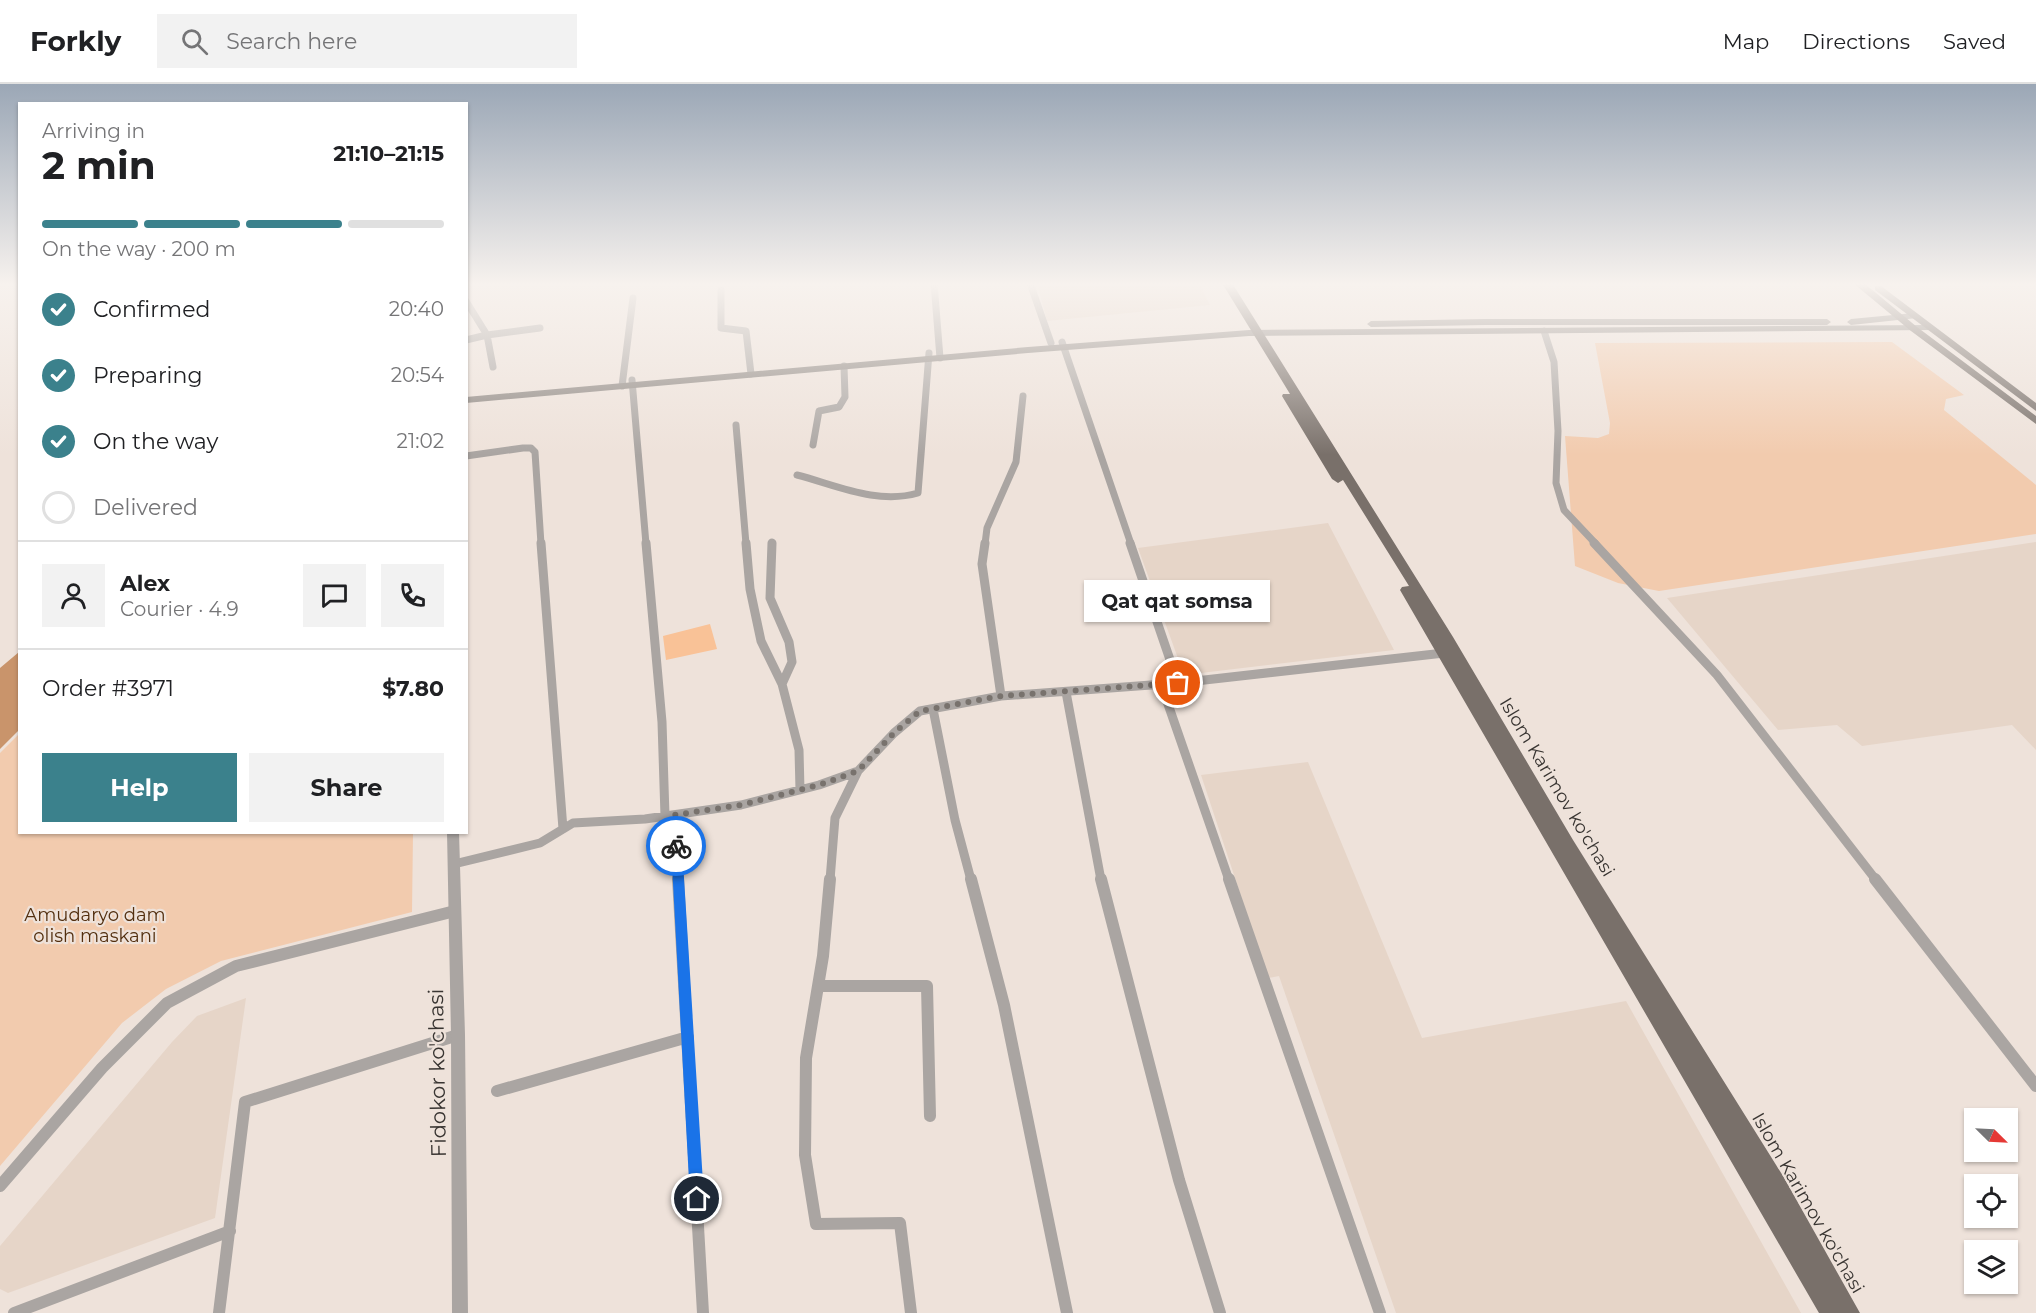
<!DOCTYPE html>
<meta charset="utf-8">
<style>
body{margin:0;font-family:Montserrat,sans-serif;background:#f2f2f2;color:#202124;height:100vh;display:flex;flex-direction:column;font-size:22px;white-space:nowrap}
*{box-sizing:border-box;margin:0}
p{font-size:20px;color:#757577}
.icon{flex:none;width:33px;height:33px;fill:none;stroke:currentColor;stroke-width:2;stroke-linecap:round;stroke-linejoin:round}
.map{position:relative;flex:1;overflow:hidden}
.panel{position:absolute;left:18px;top:18px;width:450px;height:732px;display:flex;flex-direction:column;background:#fff;border-radius:0px;box-shadow:0 2px 4px #0004}
.panel>*{flex:none}
.needle{width:39px;rotate:114deg}
.controls{position:absolute;left:1964px;top:1024px;display:grid;gap:12px}
.controls a{display:grid;place-items:center;width:54px;height:54px;border-radius:0px;background:#fff;box-shadow:0 2px 4px #0004;font-size:30px}
.pin{position:absolute;display:grid;place-items:center;width:51px;height:51px;color:#fff;margin:-26px;border:3px solid #fff;border-radius:50%;box-shadow:0 2px 6px #0007}
.courier{position:absolute;display:grid;place-items:center;width:60px;height:60px;margin:-30px;border:4px solid #1a73e8;border-radius:50%;background:#fff;color:#222;box-shadow:0 2px 8px #0007}
.bubble{position:absolute;height:42px;border-radius:0px;background:#fff;box-shadow:0 2px 4px #0004;font-size:20px;font-weight:700;line-height:42px;text-align:center}
.summary em{font-style:normal;font-weight:700}
.summary div{display:flex;flex-direction:column-reverse}
.summary{display:flex;align-items:center;justify-content:space-between;height:102px;padding:0 24px}
h1{font-size:39px;font-weight:700;line-height:45px}
.bar{display:grid;grid-template-columns:repeat(4,1fr);gap:9px 6px;align-content:center;height:72px;padding:0 24px}
.bar i{height:8px;border-radius:4px;background:#e0e0e0}
.bar .active{background:#3b818c}
.bar p{grid-column:span 4}
.line{display:flex;align-items:center;gap:15px;padding:0 24px;border-top:2px solid #e0e0e0}
.line div{flex:1}
.round{display:grid;place-items:center;flex:none;width:63px;height:63px;border-radius:0px;background:#f2f2f2}
ol{padding:0 24px;list-style:none}
li{display:flex;align-items:center;gap:18px;height:66px}
li p{margin-inline-start:auto}
li .icon{padding:6px;border-radius:50%;background:#3b818c;color:#fff;stroke-width:4}
li:last-child{color:#757577}
li i{width:33px;height:33px;border:3px solid #e0e0e0;border-radius:50%}
.button{display:flex;gap:12px;margin-top:auto;padding:12px 24px}
.button a{flex:1;height:69px;border-radius:0px;background:#3b818c;color:#fff;font-size:24px;font-weight:700;line-height:69px;text-align:center}
.button a+a{background:#f2f2f2;color:#202124}
header{display:flex;align-items:center;gap:36px;box-sizing:border-box;height:84px;padding:0 30px;background:#fff;border-bottom:2px solid #e0e0e0}
header strong{font-size:28px}
nav{display:flex;gap:33px;margin-inline-start:auto;font-size:21px}
.search{width:420px;height:54px;background:#f2f2f2;display:flex;align-items:center;gap:15px;box-sizing:border-box;padding:0 21px;border-radius:0px;color:#757577;font-size:22px}
.map>svg:first-child{display:block}
.built{fill:#e6d5c8}
.green{fill:#f2cbae}
.water{fill:#c9946b}
.building{fill:#f9c297}
.lines{fill:none;stroke-linecap:round;stroke-linejoin:round}
.minor-far2{stroke:#aaa5a2;stroke-width:7}
.minor-far1{stroke:#aaa5a2;stroke-width:9}
.minor{stroke:#aaa5a2;stroke-width:12}
.tertiary{fill:#aaa5a2;fill-rule:evenodd}
.secondary{fill:#8d8681;fill-rule:evenodd}
.primary{fill:#79706a;fill-rule:evenodd}
.route{fill:#1a73e8}
.done{stroke:#78726d;stroke-width:6;stroke-dasharray:0 10.8}
.labels{text-anchor:middle;dominant-baseline:central;stroke-width:4.5;stroke-linejoin:round;paint-order:stroke}
.street-label{font-size:18px;fill:#393532;stroke:#eee2da}
.park-label{font-size:18px;fill:#532f0f;stroke:#eee2da}
.near-street-label{font-size:21px;fill:#393532;stroke:#eee2da}
</style>
<header>
<strong>Forkly</strong>
<div class="search"><svg class="icon" aria-label="search" viewBox="0 0 24 24"><circle cx="10" cy="10" r="6"/><path d="M15 15l6 6"/></svg>Search here</div>
<nav><a>Map</a><a>Directions</a><a>Saved</a></nav>
</header>
<div class="map">
<svg width="2036" height="1229" viewBox="0 0 2036 1229">
<rect width="100%" height="100%" fill="#eee2da"/>
<path class="built" d="M1037 199H1199L1210 221 1047 237Z
M1328 439 1394 566 1184 591 1138 464Z
M2036 458V666L2012 641 1862 662 1837 641 1778 646 1667 514Z
M1308 678 1422 954 1626 917 1801 1229H1396L1279 892 1268 894 1201 691Z
M246 914 215 1134 8 1209 0 1205V1162L172 958 197 932Z"/>
<path class="green" d="M1892 258 1964 311 1946 315 1944 326 2036 401V450L1659 507 1618 499 1575 482 1565 352 1598 354 1609 350 1610 339 1595 259Z
M19 650 20 748 413 749 412 828 221 877 166 905 122 939 0 1082V669Z"/>
<path class="water" d="M19 568V646L0 665V584Z"/>
<path class="building" d="M710 540 717 565 666 576 663 552Z"/>
<g class="lines">
<path class="minor-far2" d="M934 199 940 274
M1030 199 1051 259
M721 206V244L746 247 751 290
M466 217 487 251 466 256
M1544 247 1554 278 1558 347 1556 399 1564 426 1596 460
M1062 258 1131 460
M493 283 487 251 540 244
M632 296 646 460
M622 302 633 214
M736 341 746 460
M813 361 819 327 839 323 845 313 844 282
M466 372 523 364H531L535 368 541 460
M797 391C836 401 877 421 918 409L929 269
M985 460 987 444 1016 378 1023 312"/>
<path class="minor-far1" d="M541 459 563 745
M646 459 662 638 665 732
M746 459 750 505 761 557 782 600 799 666 800 706
M772 459 770 514 789 558 792 578 782 600
M985 459 982 480 1001 612
M1130 459 1178 599
M1594 459 1717 591 1876 796
M1161 600 1229 796
M1066 608 1101 796
M933 625 955 736 971 796
M674 731 678 796
M454 780 540 759 573 739 645 735 741 721 819 701 858 687 894 649 920 627 1001 612 1178 599 1444 569
M830 796 835 734 858 687"/>
<path class="minor" d="M678 795 703 1229
M830 795 823 872 806 974 805 1071 816 1140 900 1139 911 1229
M971 795 1004 921 1067 1229
M1101 795 1179 1096 1220 1229
M1229 795 1380 1229
M1875 795 2036 1002
M818 902H927L930 1032
M497 1007 688 953
M0 1102 102 984 167 919 236 882 455 827
M14 1229 230 1147
M219 1229 245 1018 458 951"/>
<path class="tertiary" d="M447 748H459L465 951 468 1229H452L451 951Z"/>
<path class="secondary" d="M1914 229 1917 230V234L1851 241 1847 238 1851 235Z
M1485 235H1827L1831 238 1827 241H1485L1371 243 1367 240 1371 237Z
M1930 241 1933 242V246L1249 252 1028 269 466 319V313L1028 263 1249 246Z"/>
<path class="primary" d="M1222 199H1232L1453 553 1573 756 1783 1092 1860 1229H1819L1400 506 1402 503 1409 502 1343 396 1338 399 1332 395 1282 312 1283 310H1290Z
M1853 199H1864L1917 243 2036 332V340L1911 247Z
M1875 202H1881L2036 319V327L1875 206Z"/>
</g>
<linearGradient id="sky" x2="0" y2="1"><stop stop-color="#9ba7b6"/><stop offset="0.54" stop-color="#f7f2ee"/><stop offset="1" stop-color="#f7f2ee" stop-opacity="0"/></linearGradient>
<rect width="2036" height="371" fill="url(#sky)"/>
<path class="route" d="M676 758 682 762 704 1115 702 1119 697 1121 692 1119 690 1115 671 762Z"/>
<g class="lines">
<path class="done" d="M676 762 674 731 741 721 819 701 858 687 894 649 920 627 1001 612 1178 599"/>
</g>
<g class="labels">
<g class="street-label">
<text transform="translate(1557 703) rotate(59)">Islom Karimov ko'chasi</text>
<text transform="translate(1808 1119) rotate(60)">Islom Karimov ko'chasi</text>
</g>
<g class="park-label">
<text x="95" y="831">Amudaryo dam<tspan x="95" dy="21">olish maskani</tspan></text>
</g>
<g class="near-street-label">
<text transform="translate(437 989) rotate(-91)">Fidokor ko'chasi</text>
</g>
</g>
</svg>
<div class="controls">
<a><svg class="needle" viewBox="-14 -14 28 28"><path d="M0-13l5 13h-10z" fill="#e53935"/><path d="M0 13l5-13h-10z" fill="#757577"/></svg></a>
<a><svg class="icon" aria-label="locate" viewBox="0 0 24 24"><circle cx="12" cy="12" r="6"/><path d="M12 2v4M12 18v4M2 12h4M18 12h4"/></svg></a>
<a><svg class="icon" aria-label="layers" viewBox="0 0 24 24"><path d="M12 4l9 5-9 5-9-5zM3 14l9 5 9-5"/></svg></a>
</div>
<div class="pin" style="left:1178px;top:599px;background:#ea580c"><svg class="icon" aria-label="bag" viewBox="0 0 24 24"><path d="M5 8h14l-1 12H6zM9 8a3 3 0 0 1 6 0"/></svg></div>
<div class="pin" style="left:697px;top:1115px;background:#1f2937"><svg class="icon" aria-label="home" viewBox="0 0 24 24"><path d="M3 11l9-7 9 7M6 9v11h12V9"/></svg></div>
<div class="courier" style="left:676px;top:762px"><svg class="icon" aria-label="bike" viewBox="0 0 24 24"><circle cx="6" cy="16" r="4"/><circle cx="18" cy="16" r="4"/><path d="M6 16l4-8h5l3 8M10 8l3 8H6M13 5h3"/></svg></div>
<div class="bubble" style="left:1084px;top:496px;width:186px">Qat qat somsa</div>
<section class="panel">
<div class="summary"><div><h1>2 min</h1><p>Arriving in</p></div><em>21:10–21:15</em></div>
<div class="bar"><i class="active"></i><i class="active"></i><i class="active"></i><i></i><p>On the way · 200 m</p></div>
<ol>
<li><svg class="icon" aria-label="check" viewBox="0 0 24 24"><path d="M5 12l5 5 9-10"/></svg>Confirmed<p>20:40</p></li>
<li><svg class="icon" aria-label="check" viewBox="0 0 24 24"><path d="M5 12l5 5 9-10"/></svg>Preparing<p>20:54</p></li>
<li><svg class="icon" aria-label="check" viewBox="0 0 24 24"><path d="M5 12l5 5 9-10"/></svg>On the way<p>21:02</p></li>
<li><i></i>Delivered</li>
</ol>
<div class="line" style="height:108px"><a class="round"><svg class="icon" aria-label="person" viewBox="0 0 24 24"><circle cx="12" cy="8" r="4"/><path d="M4 21q1-7 8-7t8 7"/></svg></a><div><b>Alex</b><p>Courier · 4.9</p></div><a class="round"><svg class="icon" aria-label="chat" viewBox="0 0 24 24"><path d="M4 5h16v11H9l-5 4z"/></svg></a><a class="round"><svg class="icon" aria-label="phone" viewBox="0 0 24 24"><path d="M5 4h4l2 5-3 2q2 4 5 5l2-3 5 2v4C11 20 4 13 5 4z"/></svg></a></div>
<div class="line" style="height:78px"><div>Order #3971</div><b>$7.80</b></div>
<div class="button"><a>Help</a><a>Share</a></div>
</section>
</div>
